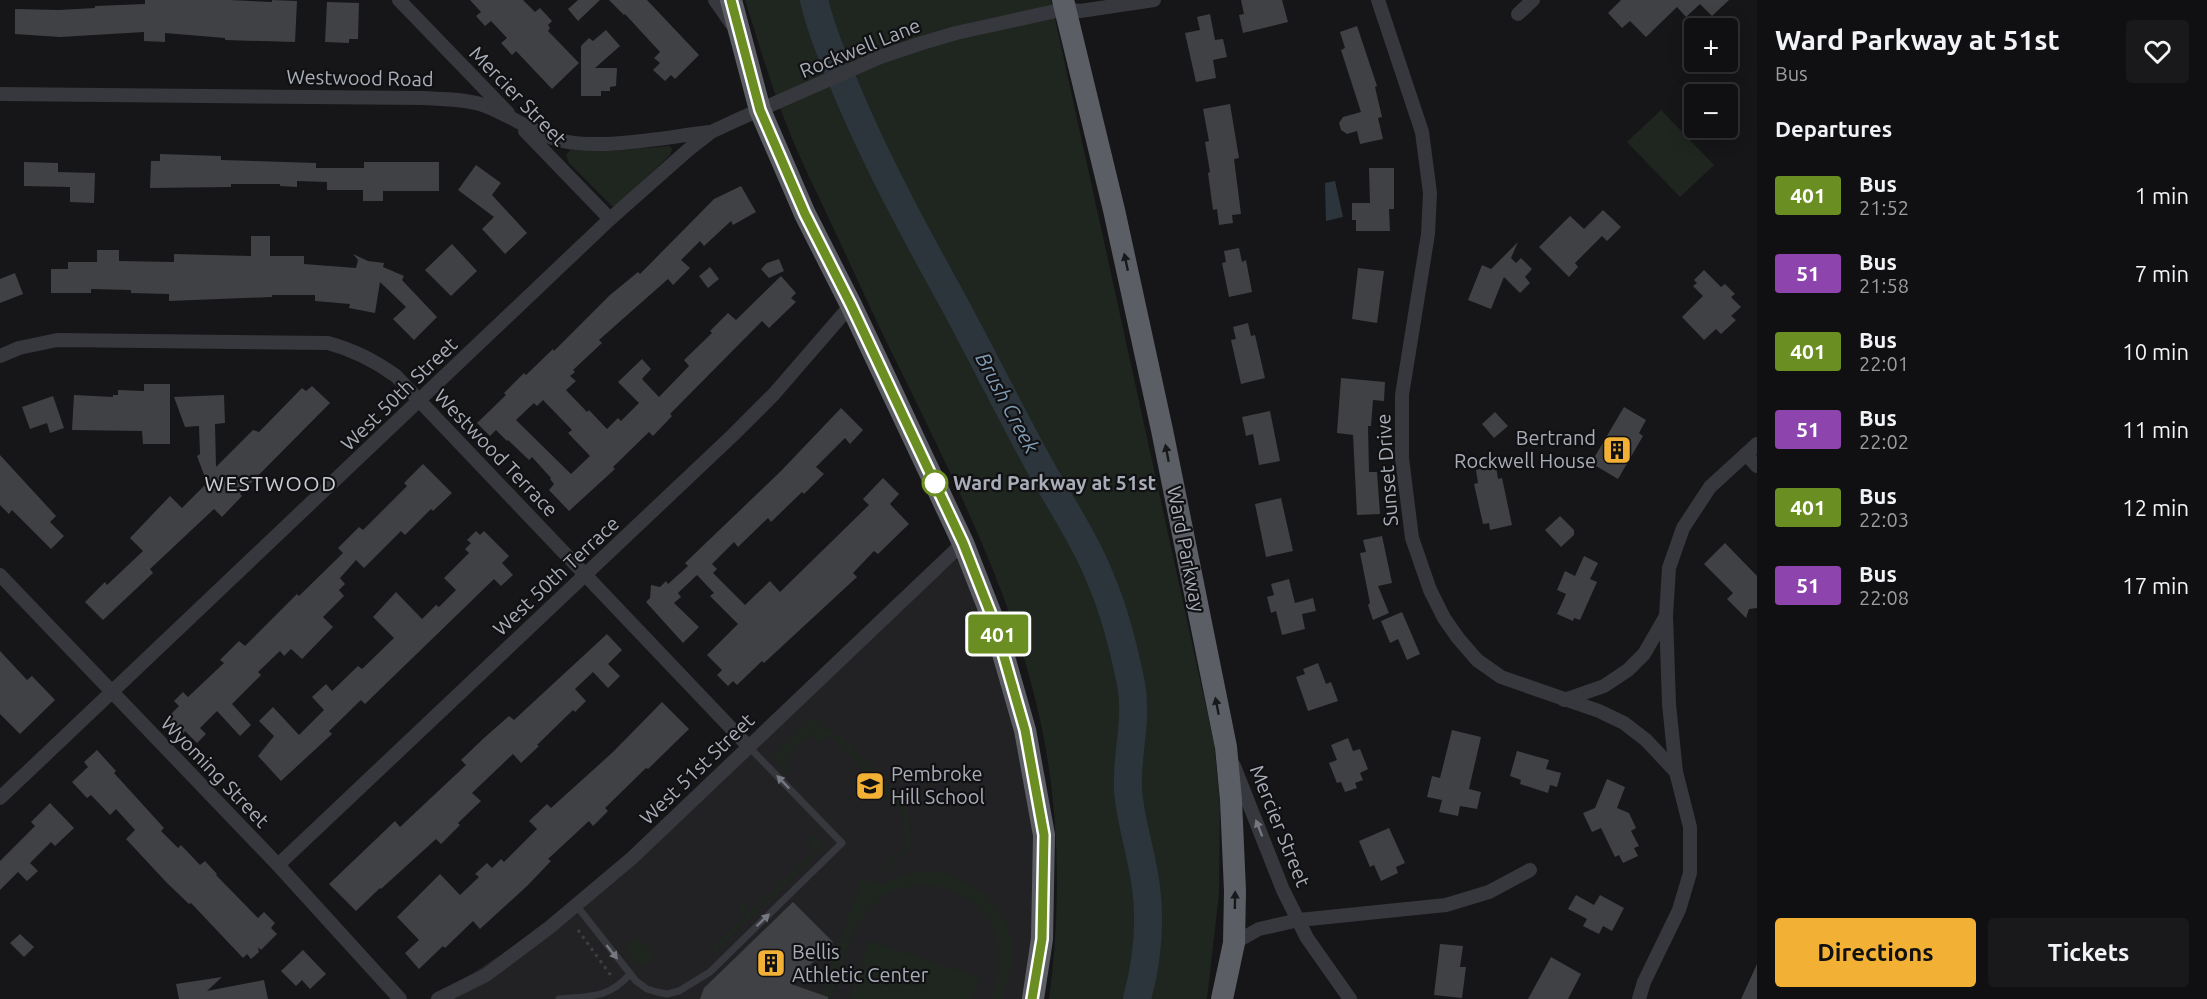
<!DOCTYPE html>
<html lang="en">
<head>
<meta charset="utf-8">
<style>
	:root { --surface:#101012; --page:#19191b; --text:#f1f3f6; --muted:#9c9d9f; --line:#303032; --accent:#f2b134 }
	body { margin:0; font-family:Ubuntu,sans-serif; background:var(--page); color:var(--text); height:100vh; display:flex; flex-direction:column; font-size:22px; white-space:nowrap }
	* { box-sizing:border-box; margin:0 }
	p { font-size:20px; color:var(--muted) }
	.icon { flex:none; width:33px; height:33px; fill:none; stroke:currentColor; stroke-width:2; stroke-linecap:round; stroke-linejoin:round }
	.map { position:relative; flex:1; overflow:hidden }
	.side { display:flex; flex-direction:column; background:var(--surface); width:450px }
	.side>* { flex:none }
	.badge { padding:0 12px; border-radius:4px; font-size:21px; line-height:39px }
	.buttons { position:absolute; left:1684px; top:18px; display:grid; gap:12px }
	.buttons a { display:grid; place-items:center; width:54px; height:54px; border-radius:6px; background:var(--surface); box-shadow:0 3px 15px #0003,0 0 0 2px var(--line); font-size:30px }
	.map>.badge { position:absolute; translate:-50% -50%; box-shadow:0 0 0 3px #fff }
	h2 { padding:0 18px; font-size:22px; line-height:54px }
	.round { display:grid; place-items:center; flex:none; width:63px; height:63px; border-radius:6px; background:var(--page) }
	.headline { display:flex; align-items:center; justify-content:space-between; height:102px; padding:0 18px }
	h1 { font-size:28px; font-weight:700; line-height:45px }
	.action { display:flex; gap:12px; margin-top:auto; padding:12px 18px }
	.action a { flex:1; height:69px; border-radius:6px; background:var(--accent); color:#111; font-size:24px; font-weight:700; line-height:69px; text-align:center }
	.action a+a { background:var(--page); color:var(--text) }
	ul { padding:0; list-style:none }
	li { display:flex; align-items:center; gap:18px; height:78px; padding:0 18px }
	li div { flex:1 }
	li b { display:block; font-size:22px }
	li em { font-style:normal }
	li .badge { min-width:66px; font-weight:700; text-align:center }
	main { display:flex; flex:1; min-height:0 }
	.map>svg:first-child { display:block }
	.built { fill:#222225 }
	.green { fill:#1e261f }
	.water { fill:#2c353c }
	.lines { fill:none; stroke-linecap:round; stroke-linejoin:round }
	.river { stroke:#2c353c; stroke-width:28 }
	.building { fill:#404145; fill-rule:evenodd }
	.path { stroke:#3d3f44; stroke-width:3; stroke-dasharray:3 4.5; stroke-linecap:butt }
	.service { stroke:#37383d; stroke-width:7 }
	.minor { stroke:#37383d; stroke-width:14 }
	.trunk { stroke:#5b5e65; stroke-width:22 }
	.oneway { fill:#18191b }
	.oneway2 { fill:#757881 }
	.line-casing { stroke:#fff; stroke-width:14 }
	.line { stroke:#6b8e23; stroke-width:9 }
	.stop-dot { fill:#fff; stroke:#6b8e23; stroke-width:3 }
	.labels { text-anchor:middle; stroke-width:4.5; stroke-linejoin:round; paint-order:stroke }
	.street-label { font-size:20px; fill:#a8adb8; stroke:#111113 }
	.poi-label { font-size:20px; fill:#a8adb8; stroke:#111113; text-anchor:start }
	.stop-label { font-size:20px; font-weight:bold; fill:#a8adb8; stroke:#111113; text-anchor:start }
	.water-label { font-size:21px; font-style:italic; fill:#7f9bb3; stroke:#111113 }
	.neighbourhood-label { font-size:21px; letter-spacing:1.5px; fill:#c9ccd4; stroke:#111113 }
</style>
</head>
<body>
<main>
<div class="map">
<svg width="1757" height="999" viewBox="0 0 1757 999">
	<rect width="100%" height="100%" fill="#161618"/>
	<!-- built -->
	<polygon class="built" points="956,559 965,570 1025,730 1044,835 1033,999 433,999 576,905 936,569 943,572"/>
	<!-- green -->
	<g class="green">
		<path d="M745,0h306l163,743 6,61 -1,89 -12,106h-158c12,-90 11,-181 -7,-270 -26,-129 -88,-249 -145,-366 -21,-41 -39,-83 -59,-125 -17,-37 -36,-74 -51,-112 -16,-41 -29,-84 -42,-126z"/>
		<polygon points="1661,110 1714,165 1680,197 1627,142"/>
		<polygon points="669,146 672,149 670,155 616,206 612,206 569,163 566,155 571,150 614,151"/>
		<polygon points="813,717 825,730 831,730 837,737 840,735 907,807 912,845 882,874 879,872 906,846 902,811 831,736 821,743 810,733 783,760 790,768 790,772 784,771 772,756"/>
		<polygon points="811,836 814,836 820,842 821,848 819,852 716,951 712,946 746,917 738,908 738,904 741,903 750,912 816,850 808,841"/>
		<path d="M933,871c32,5 68,30 77,63 5,21 -1,45 -8,65h-11c6,-18 11,-35 7,-54 -13,-61 -94,-82 -133,-31 -18,23 -25,57 -34,85h-11l42,-121 19,6 24,-10z"/>
		<polygon points="637,938 654,955 643,966 635,963 626,951 627,946"/>
		<polygon points="870,940 979,978 972,999 849,999"/>
	</g>
	<!-- water -->
	<polygon class="water" points="1335,181 1343,217 1326,221 1325,183"/>
	<g class="lines">
		<!-- river -->
		<path class="river" d="M814,0c8,33 22,65 35,96 29,68 64,133 100,198 30,55 58,112 88,167 21,39 48,78 64,119 14,32 23,69 30,104 7,36 -5,71 -3,107 3,33 14,64 18,96 5,38 1,75 -9,112"/>
	</g>
	<!-- building -->
	<g class="building">
		<polygon points="145,0 230,0 272,2 272,0 297,1 295,42 225,40 225,38 165,33 165,42 144,41 144,32 60,37 15,34 15,9 59,10 95,8 95,6 145,4"/>
		<polygon points="470,0 523,0 535,12 540,8 552,21 548,25 550,28 548,31 579,63 552,89 516,51 512,55 501,43 507,38 491,21 485,26 476,16 481,12"/>
		<polygon points="578,0 600,0 578,21 568,9"/>
		<polygon points="609,0 647,0 699,55 675,79 671,75 665,81 653,70 660,63 654,58 660,52 625,14 624,15"/>
		<polygon points="1241,0 1282,0 1288,22 1243,33 1239,15 1244,14"/>
		<polygon points="1621,0 1729,0 1712,16 1700,4 1686,17 1677,7 1646,37 1630,21 1622,28 1608,13"/>
		<polygon points="327,2 359,3 358,39 349,39 349,43 325,42"/>
		<polygon points="1210,14 1215,40 1223,39 1227,57 1213,60 1216,78 1196,82 1185,33 1200,30 1197,17"/>
		<polygon points="1357,26 1377,86 1375,87 1382,117 1378,118 1383,139 1360,144 1357,131 1347,134 1341,130 1339,123 1343,117 1361,112 1341,50 1345,48 1340,32"/>
		<polygon points="606,30 620,46 595,68 617,68 616,86 610,87 610,91 601,91 601,96 581,96 581,46 589,38 593,41"/>
		<polygon points="1230,104 1239,158 1234,159 1241,214 1232,215 1233,223 1219,225 1217,209 1213,210 1208,173 1210,172 1205,142 1209,141 1203,109"/>
		<polygon points="160,154 221,156 221,160 316,163 316,168 364,168 364,162 439,162 439,191 383,191 383,201 363,201 363,190 327,190 327,182 297,181 297,187 280,186 280,184 231,184 231,187 150,188 151,161 160,161"/>
		<polygon points="24,162 58,163 58,172 95,173 94,203 70,202 70,187 24,186"/>
		<polygon points="476,165 501,183 492,195 527,233 505,254 482,229 494,217 458,190"/>
		<polygon points="1369,168 1394,168 1394,209 1389,209 1390,231 1356,231 1356,220 1352,220 1352,203 1370,203"/>
		<path d="M741,186l15,26 -23,13 -2,-4 -27,25 -4,-5 -19,19 9,8 -17,17 -5,-6 -69,61 3,3 -29,27 2,2 -5,4 6,5 -10,9 21,22 2,-2 18,19 11,-11 3,3 18,-18 -21,-21 24,-23 9,10 -9,10 17,18 30,-31 -5,-6 28,-27 -2,-2 18,-18 8,7 45,-44 15,17 -5,5 5,4 -27,26 -7,-7 -92,93 2,2 -19,20 -4,-4 -36,35 2,2 -46,42 -20,-21 5,-6 -4,-5 1,-1 -19,-21 -3,3 -21,-20 -1,1 -11,-11 -6,6 -13,-13 29,-28 -2,-2 20,-20 2,2 27,-26 1,2 56,-56 28,-23 2,2 74,-75zM543,400l29,30 -4,3 22,23 -19,18 -55,-54 18,-17 3,3z"/>
		<polygon points="1603,210 1621,227 1607,241 1602,236 1575,263 1578,267 1569,277 1539,247 1570,216 1584,229"/>
		<polygon points="251,236 270,236 270,256 304,256 304,264 356,268 358,260 353,254 368,261 384,263 383,267 404,276 402,280 437,317 414,340 393,319 406,307 380,282 375,313 349,308 350,304 315,301 315,295 272,295 272,297 169,301 169,294 131,293 131,290 91,289 91,293 51,293 51,269 68,269 68,262 97,262 97,250 119,250 119,261 174,262 174,254 251,256"/>
		<polygon points="1518,242 1511,258 1516,263 1521,258 1532,269 1525,277 1530,283 1520,293 1504,277 1491,309 1468,300 1482,265 1491,269"/>
		<polygon points="452,244 477,271 451,296 425,270"/>
		<polygon points="1239,248 1242,262 1246,260 1252,292 1229,297 1222,263 1226,262 1224,251"/>
		<polygon points="779,259 784,271 769,278 761,269 767,263"/>
		<polygon points="710,267 719,279 708,288 699,276"/>
		<polygon points="1358,268 1384,271 1377,323 1352,319"/>
		<polygon points="1704,270 1721,287 1725,284 1735,294 1731,297 1741,307 1731,316 1736,320 1721,334 1716,329 1704,340 1682,317 1703,296 1693,286 1697,283 1694,280"/>
		<polygon points="15,273 23,294 0,303 0,279"/>
		<polygon points="1248,323 1251,336 1255,335 1265,378 1241,384 1231,340 1236,339 1233,327"/>
		<polygon points="1341,378 1385,382 1384,401 1373,400 1371,426 1368,426 1369,472 1377,472 1380,514 1357,515 1353,435 1337,433"/>
		<polygon points="144,384 170,384 170,444 143,444 142,431 72,430 74,395 113,397 113,395 118,395 118,390 144,391"/>
		<polygon points="312,386 330,403 240,494 242,496 222,517 214,509 150,569 153,573 103,620 85,602 105,582 107,585 143,551 130,538 170,496 182,508 207,483 197,456 200,454 199,426 185,427 174,397 224,395 225,423 215,424 216,467 253,430 259,432 302,388 306,391"/>
		<polygon points="53,396 64,428 50,433 47,423 30,429 22,407"/>
		<polygon points="1624,407 1646,420 1639,433 1643,436 1618,479 1591,463"/>
		<polygon points="841,408 863,430 850,444 845,438 816,467 824,474 804,494 802,492 771,522 768,518 738,547 734,542 712,564 717,569 713,573 745,605 770,581 780,592 869,505 863,499 883,478 899,494 890,504 909,524 878,554 874,551 853,573 857,577 764,663 762,661 737,685 733,681 728,686 717,675 722,670 707,655 738,624 710,596 714,593 697,575 678,593 681,597 674,603 699,627 683,643 646,602 650,598 651,585 660,587 666,581 668,584 688,566 685,563 781,471"/>
		<polygon points="1270,411 1280,461 1259,465 1253,434 1246,436 1242,417"/>
		<polygon points="1495,412 1508,426 1494,438 1482,424"/>
		<polygon points="0,455 56,516 50,522 64,536 51,549 12,510 9,514 0,505"/>
		<polygon points="423,464 452,493 433,511 431,509 405,535 401,531 364,568 356,560 340,578 345,584 339,590 344,596 323,617 333,627 302,659 291,649 284,656 280,651 258,672 261,675 232,704 251,725 240,736 217,711 200,728 206,734 197,743 185,731 183,734 167,718 179,706 174,701 183,692 188,697 224,663 220,660 239,641 245,646 297,594 299,596 343,553 338,548 359,527 363,530 407,486 404,483"/>
		<polygon points="1496,465 1498,479 1502,478 1512,525 1490,530 1489,523 1483,524 1474,484 1478,483 1476,470"/>
		<polygon points="1281,498 1293,551 1266,557 1255,504"/>
		<polygon points="1560,516 1574,530 1574,535 1561,547 1545,530"/>
		<polygon points="476,531 480,535 484,531 509,556 502,563 513,575 501,586 494,579 365,704 361,700 329,731 332,734 281,781 258,756 274,736 259,721 273,707 299,735 324,710 312,697 326,684 332,691 358,666 362,669 394,638 373,617 396,592 422,619 436,605 439,607 456,590 444,578 469,553 465,549 471,543 467,540"/>
		<polygon points="1382,536 1392,583 1378,586 1389,613 1373,620 1368,605 1370,603 1360,553 1366,552 1363,540"/>
		<polygon points="1725,543 1757,576 1757,608 1749,609 1746,618 1727,599 1733,593 1704,564"/>
		<polygon points="1584,556 1598,563 1590,579 1597,582 1580,620 1574,618 1573,621 1557,614 1566,594 1557,590 1565,571 1575,576"/>
		<polygon points="1289,579 1295,603 1313,598 1316,611 1302,614 1305,629 1282,635 1276,611 1271,613 1267,597 1274,595 1271,584"/>
		<polygon points="1402,612 1420,654 1407,660 1398,639 1390,643 1381,621"/>
		<polygon points="607,634 622,650 608,664 620,676 608,688 593,672 575,689 586,701 575,712 573,710 537,745 539,746 521,763 513,754 472,793 481,801 458,823 460,825 441,844 436,839 381,889 380,888 356,911 329,884 395,821 400,827 466,765 461,760 484,738 509,716 514,720"/>
		<polygon points="0,651 27,680 32,676 55,700 20,734 0,714"/>
		<polygon points="1318,663 1326,684 1331,682 1338,701 1308,711 1296,677 1305,674 1303,669"/>
		<polygon points="662,702 689,729 648,769 646,768 605,808 608,811 593,826 589,821 548,859 551,861 527,886 480,929 473,921 445,948 443,946 419,969 405,953 419,940 397,917 440,874 460,895 479,877 475,874 487,863 492,868 501,859 504,862 537,829 529,821 547,804 551,808 613,752"/>
		<polygon points="1452,730 1481,737 1469,789 1481,792 1477,809 1460,806 1458,816 1439,812 1442,800 1427,797 1432,776 1440,778"/>
		<polygon points="1348,738 1353,751 1360,749 1368,769 1360,773 1363,780 1355,783 1357,788 1345,792 1341,782 1337,783 1329,763 1337,760 1331,745"/>
		<polygon points="97,750 116,771 114,773 164,828 161,831 178,848 181,845 200,865 205,861 217,874 216,875 258,918 264,912 275,923 271,928 277,934 261,950 258,947 259,952 251,959 247,954 243,958 191,903 189,904 167,883 126,839 135,830 116,809 110,815 91,795 87,798 72,782 88,767 84,762"/>
		<polygon points="1517,751 1549,760 1546,769 1561,773 1557,787 1550,785 1548,793 1520,784 1521,780 1510,776"/>
		<polygon points="1607,779 1625,787 1617,808 1629,813 1636,828 1631,831 1639,846 1634,848 1638,856 1623,863 1619,855 1615,857 1601,828 1592,832 1583,813 1595,808"/>
		<polygon points="50,803 74,828 55,846 51,842 30,863 38,871 27,881 18,872 0,890 0,861 35,826 31,822"/>
		<polygon points="1389,828 1405,863 1396,867 1398,873 1381,881 1374,865 1370,867 1359,841"/>
		<polygon points="1576,895 1594,905 1600,895 1624,908 1612,931 1603,926 1599,934 1583,926 1587,919 1568,909"/>
		<polygon points="793,902 833,942 791,984 828,997 828,999 700,999 704,988"/>
		<polygon points="20,934 34,947 24,957 10,943"/>
		<polygon points="1440,944 1463,946 1460,967 1466,967 1462,998 1434,995"/>
		<polygon points="303,950 326,974 310,989 302,980 296,986 281,971"/>
		<polygon points="1551,957 1581,974 1568,999 1528,999"/>
		<polygon points="1757,964 1757,999 1741,999"/>
		<polygon points="222,977 207,991 264,980 268,999 179,999 176,984"/>
	</g>
	<g class="lines">
		<!-- path -->
		<polyline class="path" points="578,930 612,977"/>
		<!-- service -->
		<g class="service">
			<polyline points="576,905 636,981 647,989 657,992 667,994 679,991 710,972 842,843 749,747"/>
			<path d="M559,999c31,-3 49,0 71,-25"/>
		</g>
		<!-- minor -->
		<g class="minor">
			<polyline points="399,0 508,113"/>
			<polyline points="715,0 731,23"/>
			<polyline points="1378,0 1422,132 1430,193 1428,234 1402,395 1402,458 1412,538 1430,590 1444,618 1458,638 1477,660 1501,677 1599,711 1624,723 1646,740 1676,772 1690,827 1690,873 1679,910 1644,982 1639,999"/>
			<polyline points="1518,14 1533,0"/>
			<path d="M0,94l424,4c19,1 41,1 59,7 28,10 51,29 80,36 40,9 104,-4 146,-9"/>
			<polyline points="525,131 610,219"/>
			<path d="M0,356l19,-8 38,-8 271,3c26,7 46,17 68,33l353,371"/>
			<polyline points="1746,454 1757,466"/>
			<polyline points="0,575 278,865 400,999"/>
			<polyline points="1666,616 1669,704 1676,772"/>
			<polyline points="1564,700 1604,686 1628,670 1644,654 1666,616 1669,568 1683,528 1710,487 1757,444"/>
			<polyline points="1234,766 1283,890 1307,938 1350,999"/>
			<polyline points="0,798 610,219 688,150 711,132 739,119 880,57 922,43 956,33 1065,9 1080,11 1154,0"/>
			<polyline points="278,865 733,435 774,394 851,305"/>
			<polyline points="1234,943 1259,929 1299,920 1446,905 1489,892 1530,870"/>
			<polyline points="438,999 486,975 550,927 632,858 963,543"/>
		</g>
		<!-- trunk -->
		<g class="trunk">
			<polyline points="731,0 760,110 805,214 851,305 963,543 994,622 1025,730 1044,835 1042,939 1033,999"/>
			<polyline points="1063,0 1114,210 1162,430 1226,747 1231,800 1235,891 1234,943 1222,999"/>
		</g>
	</g>
	<!-- one-way arrows -->
	<defs><path id="oneway-solid" d="M-6-.8H1V-3.2L6.5 0L1 3.2V.8H-6Z" transform="scale(1.5)"/></defs>
	<g class="oneway">
		<use href="#oneway-solid" transform="translate(1126 262) rotate(-102)"/>
		<use href="#oneway-solid" transform="translate(1167 453) rotate(-101)"/>
		<use href="#oneway-solid" transform="translate(1217 706) rotate(-101)"/>
		<use href="#oneway-solid" transform="translate(1235 900) rotate(-89)"/>
	</g>
	<g class="oneway2">
		<use href="#oneway-solid" transform="translate(783 782) rotate(-134)"/>
		<use href="#oneway-solid" transform="translate(1259 828) rotate(-111)"/>
		<use href="#oneway-solid" transform="translate(763 920) rotate(-44)"/>
		<use href="#oneway-solid" transform="translate(612 952) rotate(52)"/>
	</g>
	<g class="lines">
		<!-- line casing -->
		<g class="line-casing">
			<polyline id="line" points="731,0 760,110 805,214 851,305 963,543 994,622 1025,730 1044,835 1042,939 1032,999"/>
		</g>
		<!-- line -->
		<use href="#line" class="line"/>
	</g>
	<!-- icons -->
	<defs>
		<g id="building-square" transform="scale(1.5)"><rect x="-9" y="-9" width="18" height="18" rx="4" fill="#f2b134" stroke="#111113"/><path d="M-4-6H4V6H1V3H-1V6H-4ZM-2.5-4.3h1.7v1.8h-1.7ZM.8-4.3h1.7v1.8H.8ZM-2.5-1h1.7V.8h-1.7ZM.8-1h1.7V.8H.8Z" fill="#111"/></g>
		<g id="school-square" transform="scale(1.5)"><rect x="-9" y="-9" width="18" height="18" rx="4" fill="#f2b134" stroke="#111113"/><path d="M0-5L7-2L0 1L-7-2ZM-4 1L0 2.5L4 1V4Q0 6-4 4Z" fill="#111"/></g>
	</defs>
	<g fill-rule="evenodd">
		<use href="#building-square" x="1617" y="450"/>
		<use href="#school-square" x="870" y="786"/>
		<use href="#building-square" x="771" y="963"/>
	</g>
	<!-- markers -->
	<circle class="stop-dot" cx="935" cy="483" r="12"/>
	<g class="labels">
		<!-- street labels -->
		<g class="street-label">
			<text transform="translate(860 48) rotate(-22)" y="7">Rockwell Lane</text>
			<text transform="translate(360 78) rotate(1)" y="7">Westwood Road</text>
			<text transform="translate(518 96) rotate(46)" y="7">Mercier Street</text>
			<text transform="translate(399 394) rotate(-44)" y="7">West 50th Street</text>
			<text transform="translate(496 453) rotate(46)" y="7">Westwood Terrace</text>
			<text transform="translate(1387 470) rotate(-94)" y="7">Sunset Drive</text>
			<text transform="translate(1186 549) rotate(79)" y="7">Ward Parkway</text>
			<text transform="translate(556 576) rotate(-43)" y="7">West 50th Terrace</text>
			<text transform="translate(697 769) rotate(-44)" y="7">West 51st Street</text>
			<text transform="translate(215 772) rotate(46)" y="7">Wyoming Street</text>
			<text transform="translate(1280 826) rotate(68)" y="7">Mercier Street</text>
		</g>
		<!-- poi labels -->
		<g class="poi-label">
			<text x="1596" y="445" text-anchor="end">Bertrand<tspan x="1596" dy="23">Rockwell House</tspan></text>
			<text x="891" y="781">Pembroke<tspan x="891" dy="23">Hill School</tspan></text>
			<text x="792" y="959">Bellis<tspan x="792" dy="23">Athletic Center</tspan></text>
		</g>
		<!-- stop labels -->
		<g class="stop-label">
			<text x="953" y="490">Ward Parkway at 51st</text>
		</g>
		<!-- water labels -->
		<g class="water-label">
			<text transform="translate(1007 403) rotate(62)" y="7">Brush Creek</text>
		</g>
		<!-- neighbourhood labels -->
		<g class="neighbourhood-label">
			<text x="271" y="491">WESTWOOD</text>
		</g>
	</g>
</svg>
<div class="buttons">
<a>+</a>
<a>−</a>
</div>
<b class="badge" style="left:998px;top:634px;background:#6b8e23;color:#fff">401</b>
</div>
<section class="side">
<div class="headline"><div><h1>Ward Parkway at 51st</h1><p>Bus</p></div><a class="round"><svg class="icon" aria-label="heart" viewBox="0 0 24 24"><path d="M12 20l-8-8c-3-5 5-10 8-4 3-6 11-1 8 4z"/></svg></a></div>
<h2>Departures</h2>
<ul>
<li><span class="badge" style="background:#6b8e23;color:#fff">401</span><div><b>Bus</b><p>21:52</p></div><em>1 min</em></li>
<li><span class="badge" style="background:#8e44ad;color:#fff">51</span><div><b>Bus</b><p>21:58</p></div><em>7 min</em></li>
<li><span class="badge" style="background:#6b8e23;color:#fff">401</span><div><b>Bus</b><p>22:01</p></div><em>10 min</em></li>
<li><span class="badge" style="background:#8e44ad;color:#fff">51</span><div><b>Bus</b><p>22:02</p></div><em>11 min</em></li>
<li><span class="badge" style="background:#6b8e23;color:#fff">401</span><div><b>Bus</b><p>22:03</p></div><em>12 min</em></li>
<li><span class="badge" style="background:#8e44ad;color:#fff">51</span><div><b>Bus</b><p>22:08</p></div><em>17 min</em></li>
</ul>
<div class="action"><a>Directions</a><a>Tickets</a></div>
</section>
</main>
</body>
</html>
